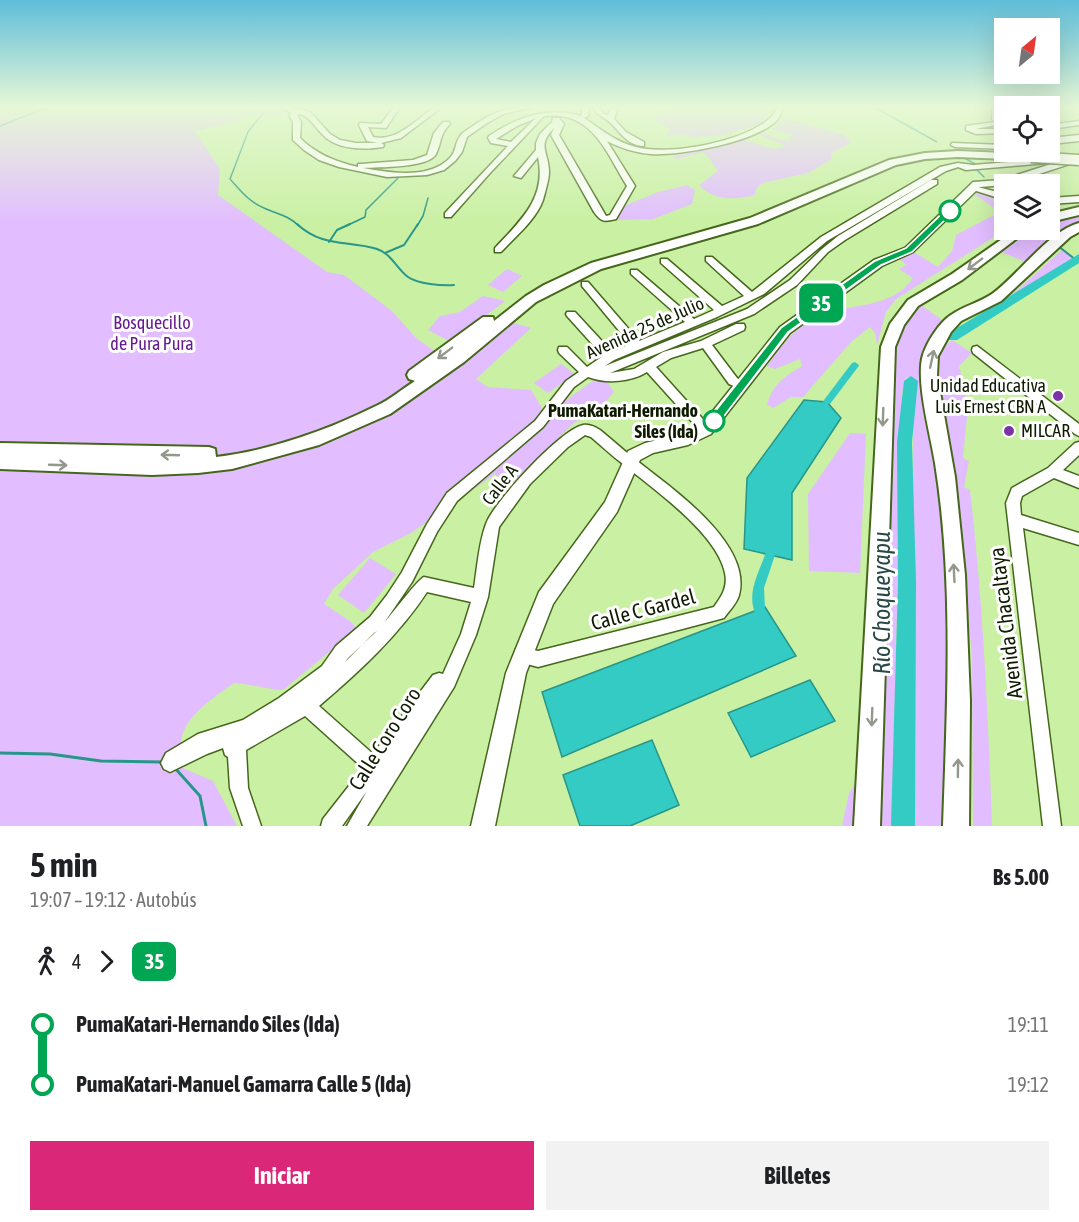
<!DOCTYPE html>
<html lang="es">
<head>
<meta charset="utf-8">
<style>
	:root { --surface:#fff; --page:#f2f2f2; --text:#202124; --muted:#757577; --accent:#db2777 }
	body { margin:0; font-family:"Asap Condensed",sans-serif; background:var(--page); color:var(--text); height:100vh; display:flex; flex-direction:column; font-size:22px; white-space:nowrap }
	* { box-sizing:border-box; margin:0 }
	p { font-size:20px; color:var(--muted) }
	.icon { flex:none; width:33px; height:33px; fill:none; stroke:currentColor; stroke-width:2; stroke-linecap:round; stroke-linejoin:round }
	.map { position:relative; height:826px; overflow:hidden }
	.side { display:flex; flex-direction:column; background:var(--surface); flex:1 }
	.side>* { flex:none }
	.badge { padding:0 12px; border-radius:9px; font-size:21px; line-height:39px }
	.needle { width:39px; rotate:29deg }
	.controls { position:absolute; left:994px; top:18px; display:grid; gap:12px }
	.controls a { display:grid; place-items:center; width:66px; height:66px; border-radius:0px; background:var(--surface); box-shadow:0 6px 24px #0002; font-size:30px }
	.map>.badge { position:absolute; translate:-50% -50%; box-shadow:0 0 0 3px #fff }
	.legs { display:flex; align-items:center; gap:9px; height:66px; padding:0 30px; font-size:20px }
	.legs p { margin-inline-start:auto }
	.overview { display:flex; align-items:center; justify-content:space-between; height:102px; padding:0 30px }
	h1 { font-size:33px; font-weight:700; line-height:45px }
	.cta { display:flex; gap:12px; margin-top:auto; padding:12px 30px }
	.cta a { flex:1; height:69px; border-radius:0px; background:var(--accent); color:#fff; font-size:24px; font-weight:700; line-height:69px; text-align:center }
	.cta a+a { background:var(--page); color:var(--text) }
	ul { padding:0 30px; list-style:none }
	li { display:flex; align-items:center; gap:21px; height:60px; font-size:22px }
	li i { display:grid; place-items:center; width:9px; height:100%; margin:0 8px; background:currentColor }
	li i::after { content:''; width:15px; height:15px; margin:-8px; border:4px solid; border-radius:50%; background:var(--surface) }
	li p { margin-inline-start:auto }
	li:first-child i { background:linear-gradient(#0000 50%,currentColor 0) }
	li:last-child i { background:linear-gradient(currentColor 50%,#0000 0) }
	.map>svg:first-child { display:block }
	.green { fill:#e2bdff }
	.water { fill:#33cbc3; stroke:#289688; stroke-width:1.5 }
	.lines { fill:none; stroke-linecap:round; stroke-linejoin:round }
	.stream-far2 { stroke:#289688; stroke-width:1.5 }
	.stream-far1 { stroke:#289688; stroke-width:2 }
	.stream { stroke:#289688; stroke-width:3 }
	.canal { fill:#33cbc3; fill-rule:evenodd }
	.river { fill:#33cbc3; fill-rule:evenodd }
	.minor-casing { stroke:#46671b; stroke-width:3 }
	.major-casing { stroke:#46671b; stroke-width:3 }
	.highway-casing { stroke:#46671b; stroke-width:4 }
	.minor { fill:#fff; fill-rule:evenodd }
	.major { fill:#fff; fill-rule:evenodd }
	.highway { fill:#fff; fill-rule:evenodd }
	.highway-bridge-casing { stroke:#46671b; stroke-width:13; stroke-linecap:butt }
	.highway-bridge { stroke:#fff; stroke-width:10 }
	.oneway { stroke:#93988c }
	.line-1 { fill:#00a651; stroke:#fff; stroke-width:1.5 }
	.stop-1-dot { fill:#fff; stroke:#00a651; stroke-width:3 }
	.poi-dot { fill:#7b33a6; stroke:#fff; stroke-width:2 }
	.labels { text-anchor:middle; stroke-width:6; stroke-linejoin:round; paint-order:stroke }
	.park-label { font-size:18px; fill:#681b91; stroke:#fff }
	.street-label { font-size:18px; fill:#0e1b00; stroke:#fff }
	.poi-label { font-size:18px; fill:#0e1b00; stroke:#fff; text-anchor:end }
	.stop-label { font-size:18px; font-weight:bold; fill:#0e1b00; stroke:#fff; text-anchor:end }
	.near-street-label { font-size:21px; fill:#0e1b00; stroke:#fff }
	.near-water-label { font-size:24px; font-style:italic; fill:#2a4846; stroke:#fff }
</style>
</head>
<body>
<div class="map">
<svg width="1079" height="826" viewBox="0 0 1079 826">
	<rect width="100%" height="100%" fill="#c9f0a3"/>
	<!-- green -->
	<g class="green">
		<path d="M0,107l287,1 4,5 -42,2 -12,6 -42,10 25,38 -2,26 109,77 17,3 48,36 24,27 43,30 55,-45 17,5 -55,51 12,8 43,3 15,25 48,-35 13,2 7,10 -14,16 -26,15 -64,62 -15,-11 -84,59 -38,19 -40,37 -9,15 26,17 7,8 -74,61c-17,-1 -32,-6 -49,-7 -21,15 -60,39 -52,70l-11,10 42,18 24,45h-237z"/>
		<polygon points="668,107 775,107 759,125 717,136 693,137 683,134 665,137 671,129 652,120"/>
		<path d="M786,118l58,17 7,8 -20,10 1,6 -24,14 -46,10 -6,6 -1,6c-20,5 -41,6 -56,-10l19,-14 -11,-16 -5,-3 -25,7 -5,-2 67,-19 34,11 14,-3 -28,-11 5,-2 10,5 15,3 3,-6 -20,-6z"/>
		<polygon points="687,185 695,190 692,204 653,219 616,220 621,207 658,192"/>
		<path d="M971,192l28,6 6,6v26l-109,69 -10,13 -9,33 -2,-12 -5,-6 -18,14 -49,56h-12l-18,11 -6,-4c8,-22 16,-26 35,-38l-2,-7 -25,10 -8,-3c13,-18 31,-43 53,-51 30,-11 74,-7 93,-37l-14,-9 8,-4 -9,-7 14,-7 26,16 14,-16 4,-16 44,-23z"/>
		<polygon points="1079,214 1079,222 1066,228 1026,262 1001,252 1032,230 1050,230 1050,222"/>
		<polygon points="1062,250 1077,262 968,327 1015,292"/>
		<polygon points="507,269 522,276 503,292 488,285"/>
		<polygon points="483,296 505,301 451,342 428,330 440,316 460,312"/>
		<path d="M921,305l21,15 -10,14 -7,18 20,218 4,131 -5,125h-32l1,-409 2,-37 -9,-3 -4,16 -10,433h-14l15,-452c3,-31 4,-48 28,-69z"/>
		<path d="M952,340l20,13 -13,13 9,40 -5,52 6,3 -5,26 6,3c13,112 18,223 22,336h-19l-1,-169 -16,-179 -17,-97 -1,-24 3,-9z"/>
		<polygon points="561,364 575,374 548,393 534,383"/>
		<polygon points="850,433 866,434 860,573 809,571 808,494"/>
		<polygon points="370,558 396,574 364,613 338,595"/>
		<polygon points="858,780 853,826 842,826 849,793"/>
	</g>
	<!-- water -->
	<g class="water">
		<polygon points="804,400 827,402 841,418 792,493 792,560 744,549 747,478"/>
		<polygon points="765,607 796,656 562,757 542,692"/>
		<polygon points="810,680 835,721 751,757 728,713"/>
		<polygon points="652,740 679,805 630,826 580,826 563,775"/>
	</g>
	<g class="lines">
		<!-- stream-far2 -->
		<g class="stream-far2">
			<polyline points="874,107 937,142"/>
			<path d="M263,113l-15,19 -18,47c10,11 19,23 34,29 13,6 24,7 35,18"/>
			<polyline points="0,126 48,107"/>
			<polyline points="961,156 975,164"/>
			<polyline points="977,170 984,177"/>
			<polyline points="346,226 365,217 366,210 398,178"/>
			<polyline points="417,226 423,216 428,198"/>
		</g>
		<!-- stream-far1 -->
		<g class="stream-far1">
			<path d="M297,224c26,24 50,16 80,25 14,4 20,20 31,28 10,7 34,9 46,8"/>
			<polyline points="329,242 337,230 350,224"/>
			<polyline points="1058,246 1076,260"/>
			<polyline points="385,253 404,245 418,224"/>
		</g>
		<!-- stream -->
		<g class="stream">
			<polyline points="0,753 50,754 101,761 162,762"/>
			<polyline points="174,767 200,796 206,826"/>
		</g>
		<!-- canal -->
		<g class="canal">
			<polygon points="855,362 859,365 858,367 830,404 824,404 823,402 824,400 852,363"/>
			<path d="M770,550l4,2 1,3 -11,33 1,21 -2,4 -4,2 -4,-2c-8,-20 3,-39 10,-58l1,-3z"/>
		</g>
		<!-- river -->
		<g class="river">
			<polygon points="1079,254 1079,263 957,340 947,340 945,337 947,334"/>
			<polygon points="911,376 918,381 912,442 916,581 915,826 891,826 898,581 897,442 904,381"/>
		</g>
		<!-- minor casing -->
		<g class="minor-casing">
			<g id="minor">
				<path d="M282,107h7l21,5 20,22 10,6 16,3h22l-11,-2 -8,-16 1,-2 21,1 13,-17 5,1 -13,20 -18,-1 5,10c25,5 43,-18 62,-30h7l-41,31 -20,5 3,2 -1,2c-19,3 -47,3 -61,-13 -7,-7 -11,-16 -21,-20l-4,1 4,7 -1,16c16,16 36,24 58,29v-3h3l52,-4 14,-5 7,-22 9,-11h6l1,2c-11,11 -8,18 -14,30 -7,14 -58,13 -73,14 23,4 56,10 78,-3 19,-12 11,-19 20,-30 3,-4 8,-6 12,-9 18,-13 38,-21 60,-19l-30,7 -19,11 -17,12 -5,15 -7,9 -11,9 -17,5 -40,2 -48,-10 -20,-7 -15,-10 -11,-10v-18l-4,-7 2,-2z"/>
				<path d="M583,107h6l-1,9 -4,2c17,11 31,24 52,29 33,9 108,-5 134,-29 4,-3 5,-7 7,-11h6c-1,4 -3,9 -5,12 -20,23 -98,37 -127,35 -15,-1 -31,-6 -44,-13l28,45 -19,33c-12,3 -15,3 -22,-7l-43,-77 3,-7c-18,18 -5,24 -5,44 0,8 -4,20 -6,28 -7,20 -28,37 -42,52h-6v-4c25,-27 52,-50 43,-91l-17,21 -7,-2 22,-26v-7l4,-9 12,-12 1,-4h6l5,6 -5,11 47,81 4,-1 17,-29c-21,-34 -35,-76 -83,-70l-54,57 -39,44h-6v-4l63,-67 -17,-3 -3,-5 1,-2c29,-19 58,-30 92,-20zM536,118l-25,24 -15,-3 21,-13z"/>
				<path d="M593,107h6l5,7 4,1 4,-8h6l-4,12 12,13 18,10v4c-18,0 -25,-17 -37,-26 -7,-5 -10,-5 -14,-13z"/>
				<polygon points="993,107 999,107 1000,119 1005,118 1005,123 976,129 1005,129 1005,133 976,134 966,130 966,126 995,122 992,119"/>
				<polygon points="1079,121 1079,125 1050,129 1050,125"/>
				<polygon points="952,143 1005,145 1005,149 955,147 951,145"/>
				<path d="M1044,159l4,2 -1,2 -81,7 -8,-3 -12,4 -119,70 -63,53 -47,23 -103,43 -9,6 142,-57 43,-29 32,-31 16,-13 93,-56h6v4l-92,56 -17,12 -31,33 -43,29 -144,59 24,-4 29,-17 38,-11 35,-17h8l1,3 -1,3 -32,15 25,33 10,7 -2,3 -4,1 -12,-5 -26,-36 -32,10 -15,9 54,60 2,3 -2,3h-8l-55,-61c-16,10 -41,12 -59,5l-14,10 -31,40 -86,74 -20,31 -25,50 -28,41c8,-9 34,-44 40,-46l50,11c3,-19 5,-46 12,-64 7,-21 75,-95 97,-99 6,-1 12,2 17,5 11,9 21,18 32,27 35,28 121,85 107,138 -2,8 -10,16 -15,23l-186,49 -22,-6 -2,-6 2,-6 6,-2 16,4 176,-44c8,-11 14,-20 11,-34 -8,-40 -72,-84 -102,-109 -11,-8 -21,-18 -32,-27l-6,-2 -17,12 -38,37 -31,43 -11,70 -12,38 -22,52 -87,139h-20l20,-35 -25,35h-21l2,-7 40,-51 -58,-52 -59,34 2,38 13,38h-18l-13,-38 -2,-31 -3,-2 -2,-7 -16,6 -37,18 -6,-3 -3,-6 5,-10 32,-19 45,-14 36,-22 43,-32 14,-20 34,-29 17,-22 15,-23 25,-48 20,-31 88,-72 31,-40 13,-9 -20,-19 -1,-3 1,-3h8l20,20 16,-11 -36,-40 -1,-2 1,-2h8l37,40 18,-8 -48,-58v-4h6l51,59 46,-19 -54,-48v-4h6l57,49 20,-9 -53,-47v-4h6l55,47 22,-10 -38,-35v-4h6l40,35 69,-55 119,-70 18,-4 15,2zM427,592l44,10 -10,32 -18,40 -4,-1 -6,2 -60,79 -54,-48c40,-34 79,-70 108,-114zM377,631l-3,2 -29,29 3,-4z"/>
				<polygon points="970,185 1005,194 1005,200 970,189"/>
				<polygon points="1079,196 1079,202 1050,204 1050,198"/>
				<polygon points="977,346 1079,424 1079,436 1075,434 973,353 972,350 973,347"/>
				<polygon points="1079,442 1079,455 1063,470 1079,476 1079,488 1054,478 1022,496 1020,503 1021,515 1079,533 1079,545 1023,528 1061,826 1043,826 1006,503 1012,488 1048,468 1075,443"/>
			</g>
		</g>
		<!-- major casing -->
		<g class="major-casing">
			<g id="major">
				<polygon points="1079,135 1079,141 1050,144 1050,138"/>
				<polygon points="1005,146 1005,152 1007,152 1000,154 995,151"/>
				<polygon points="1079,155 1079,161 1005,185 980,187 913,252 882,266 790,333 711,434 688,445 653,453 640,460 617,512 553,604 526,673 495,826 471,826 506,673 539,592 605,502 628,451 645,443 686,433 701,426 780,327 874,260 905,248 973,182 1001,180"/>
			</g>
		</g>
		<!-- highway casing -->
		<g class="highway-casing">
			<g id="highway">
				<path d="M958,151l73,3 5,3 -5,3 -73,-3 -33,2 -29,6 -138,59 -157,45 -65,33 -72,60 -74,52 -71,31 -87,24 -34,4 -46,2 -152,-6v-26l209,4 6,2 1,8c53,-6 112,-27 160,-51 14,-6 26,-17 39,-25l-6,-2 -2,-4 2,-4 74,-54h10l1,4 32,-25 18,-11 47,-22 159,-45 139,-58 36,-7z"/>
				<polygon points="1079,207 1079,215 1050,222 1050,214"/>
				<path d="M1079,223v9l-9,5 -69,64 -40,20 -10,11 -13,24 -1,19 18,102 10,98 5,126 -1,125h-26c4,-120 11,-244 -8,-363 -4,-26 -20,-84 -12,-108 4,-13 16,-32 28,-40 12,-9 28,-12 41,-21 25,-18 57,-63 87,-71z"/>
				<polygon points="1015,230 1028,230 962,280 918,306 904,325 895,347 880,826 854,826 881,347 890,324 908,300 952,274"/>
			</g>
		</g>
		<!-- minor -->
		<use href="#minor" class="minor"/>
		<!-- major -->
		<use href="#major" class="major"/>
		<!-- highway -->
		<use href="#highway" class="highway"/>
		<!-- highway-bridge casing -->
		<g class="highway-bridge-casing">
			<polyline id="highway-bridge" points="1031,157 1079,160"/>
		</g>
		<!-- highway-bridge -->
		<use href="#highway-bridge" class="highway-bridge"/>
	</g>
	<!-- one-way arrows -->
	<defs><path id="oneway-shaft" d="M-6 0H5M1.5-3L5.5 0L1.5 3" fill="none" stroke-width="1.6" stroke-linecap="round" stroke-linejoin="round" transform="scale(1.5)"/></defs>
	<g class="oneway">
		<use href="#oneway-shaft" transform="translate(975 264) rotate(143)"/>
		<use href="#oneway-shaft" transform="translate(445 353) rotate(143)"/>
		<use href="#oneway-shaft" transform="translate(932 359) rotate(-78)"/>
		<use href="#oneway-shaft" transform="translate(883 417) rotate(92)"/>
		<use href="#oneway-shaft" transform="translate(170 455) rotate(-178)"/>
		<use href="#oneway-shaft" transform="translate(58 465) rotate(2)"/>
		<use href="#oneway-shaft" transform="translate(954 573) rotate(-93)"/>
		<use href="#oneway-shaft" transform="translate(872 717) rotate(92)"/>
		<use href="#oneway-shaft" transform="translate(958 768) rotate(-89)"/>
	</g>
	<!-- sky -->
	<linearGradient id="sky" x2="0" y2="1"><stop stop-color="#5fbdd9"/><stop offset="0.48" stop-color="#e7f8d6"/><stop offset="1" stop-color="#e7f8d6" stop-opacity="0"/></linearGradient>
	<rect width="1079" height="222" fill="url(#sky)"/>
	<!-- line-1 -->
	<polygon class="line-1" points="947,209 954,211 912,252 881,265 788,332 718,424 710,424 710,418 781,328 875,261 906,248"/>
	<!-- markers -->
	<g class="stop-1-dot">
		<circle cx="950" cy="211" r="10"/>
		<circle cx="714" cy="421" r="10"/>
	</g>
	<g class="poi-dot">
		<circle cx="1058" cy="396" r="6"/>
		<circle cx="1009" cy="431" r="6"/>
	</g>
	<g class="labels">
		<!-- park labels -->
		<g class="park-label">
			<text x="152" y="329">Bosquecillo<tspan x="152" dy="21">de Pura Pura</tspan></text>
		</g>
		<!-- street labels -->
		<g class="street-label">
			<text transform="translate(645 328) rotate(-24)" y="6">Avenida 25 de Julio</text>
			<text transform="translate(500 485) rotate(-52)" y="6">Calle A</text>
		</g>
		<!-- poi labels -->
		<g class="poi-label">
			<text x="1046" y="392">Unidad Educativa<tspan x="1046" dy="21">Luis Ernest CBN A</tspan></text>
			<text x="1021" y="437" text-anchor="start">MILCAR</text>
		</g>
		<!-- stop labels -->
		<g class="stop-label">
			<text x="698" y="417">PumaKatari-Hernando<tspan x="698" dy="21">Siles (Ida)</tspan></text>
		</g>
		<!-- near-street labels -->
		<g class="near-street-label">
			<text transform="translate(643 610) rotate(-15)" y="7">Calle C Gardel</text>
			<text transform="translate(1006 623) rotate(-97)" y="7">Avenida Chacaltaya</text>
			<text transform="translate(385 739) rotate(-58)" y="7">Calle Coro Coro</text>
		</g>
		<!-- near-water labels -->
		<g class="near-water-label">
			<text transform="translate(882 603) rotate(-90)" y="8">Río Choqueyapu</text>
		</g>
	</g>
</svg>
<div class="controls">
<a><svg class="needle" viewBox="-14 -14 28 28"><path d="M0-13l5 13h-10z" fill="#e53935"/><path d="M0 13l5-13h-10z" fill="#757577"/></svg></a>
<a><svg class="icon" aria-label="locate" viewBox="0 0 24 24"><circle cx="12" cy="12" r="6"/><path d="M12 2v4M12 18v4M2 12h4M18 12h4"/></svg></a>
<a><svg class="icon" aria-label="layers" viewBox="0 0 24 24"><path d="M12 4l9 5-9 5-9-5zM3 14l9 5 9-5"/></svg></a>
</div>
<b class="badge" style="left:821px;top:303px;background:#00a651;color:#fff">35</b>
</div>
<section class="side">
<div class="overview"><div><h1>5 min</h1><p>19:07 – 19:12 · Autobús</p></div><b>Bs 5.00</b></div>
<div class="legs"><svg class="icon" aria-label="walk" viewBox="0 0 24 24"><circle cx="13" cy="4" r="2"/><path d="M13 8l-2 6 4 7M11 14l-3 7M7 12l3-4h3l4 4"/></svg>4<svg class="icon" aria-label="forward" viewBox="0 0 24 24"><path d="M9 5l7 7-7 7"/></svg><b class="badge" style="background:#00a651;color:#fff">35</b></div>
<ul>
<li><i style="color:#00a651"></i><b>PumaKatari-Hernando Siles (Ida)</b><p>19:11</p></li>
<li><i style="color:#00a651"></i><b>PumaKatari-Manuel Gamarra Calle 5 (Ida)</b><p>19:12</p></li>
</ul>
<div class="cta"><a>Iniciar</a><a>Billetes</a></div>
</section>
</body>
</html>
